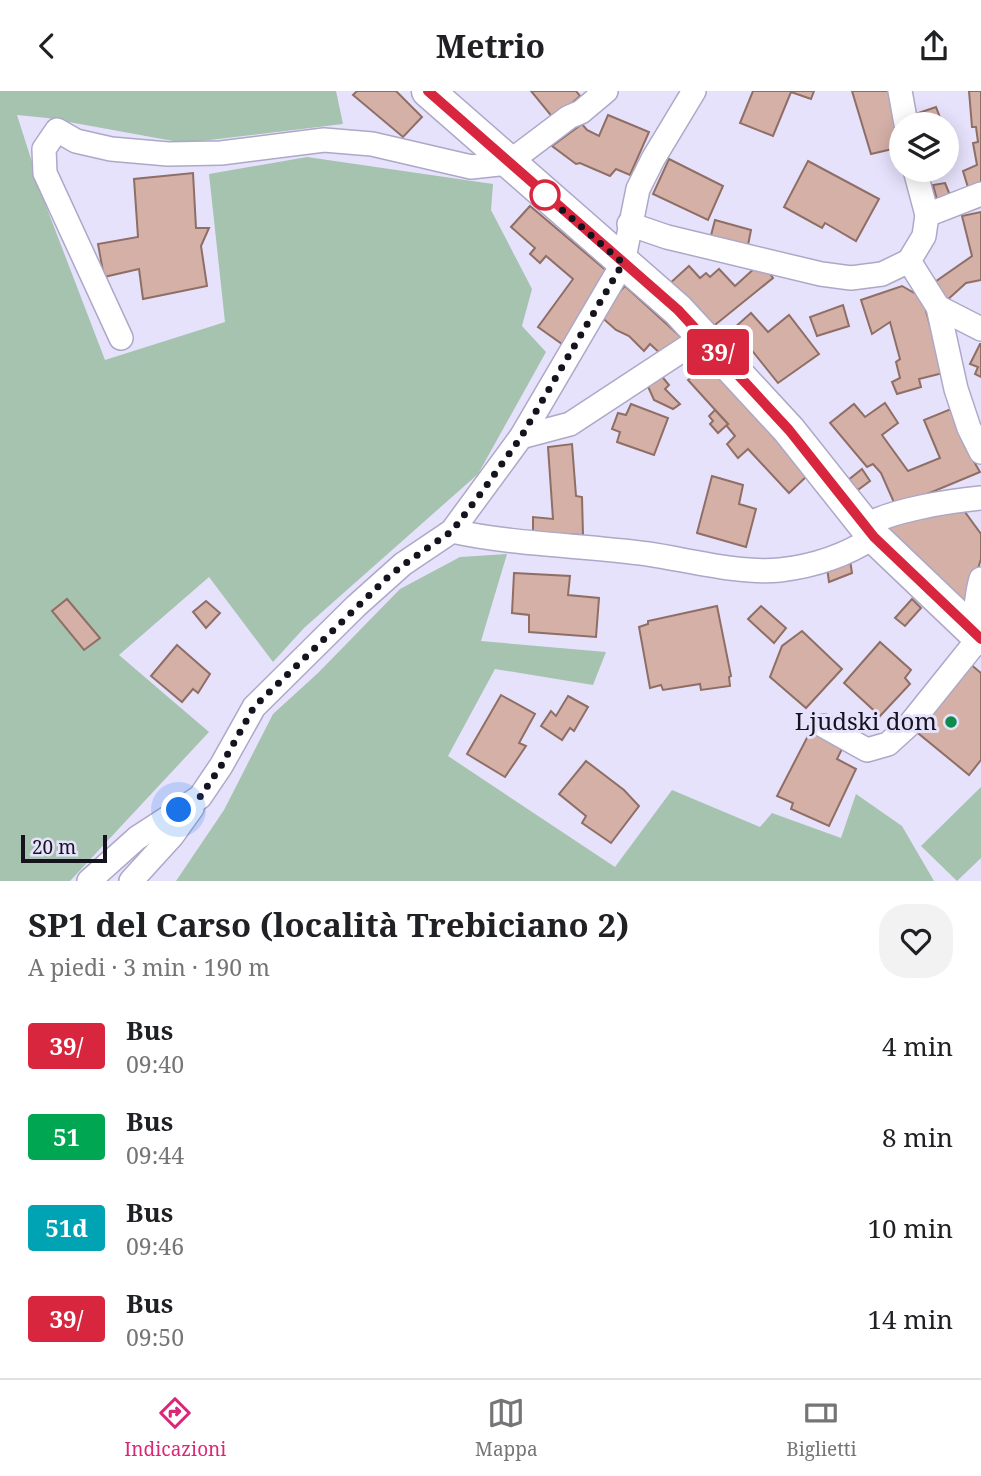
<!DOCTYPE html>
<html lang="it">
<head>
<meta charset="utf-8">
<style>
	:root { --surface:#fff; --page:#f2f2f2; --text:#202124; --muted:#757577; --line:#e0e0e0; --accent:#db2777 }
	body { margin:0; font-family:"Noto Serif",serif; background:var(--page); color:var(--text); height:100vh; display:flex; flex-direction:column; font-size:26px; white-space:nowrap }
	* { box-sizing:border-box; margin:0 }
	p { font-size:23px; color:var(--muted) }
	.icon { flex:none; width:38px; height:38px; fill:none; stroke:currentColor; stroke-width:2; stroke-linecap:round; stroke-linejoin:round }
	.map { position:relative; height:790px; overflow:hidden }
	.sheet { display:flex; flex-direction:column; background:var(--surface); flex:1 }
	.sheet>* { flex:none }
	.badge { padding:0 14px; border-radius:5px; font-size:24px; line-height:46px }
	.tools { position:absolute; left:889px; top:21px; display:grid; gap:14px }
	.tools a { display:grid; place-items:center; width:70px; height:70px; border-radius:50%; background:var(--surface); box-shadow:0 4px 18px #0003; font-size:35px }
	.scale { position:absolute; left:21px; bottom:18px; width:86px; box-sizing:border-box; padding-left:7px; border:4px solid #15131e; border-top:0; font-size:19px; line-height:24px; white-space:nowrap; color:#15131e; -webkit-text-stroke:5px #e6e2fc; paint-order:stroke }
	.you { position:absolute; width:35px; height:35px; margin:-18px; border:5px solid #fff; border-radius:50%; background:#1a73e8; box-shadow:0 0 0 10px #1a73e833 }
	.map>.badge { position:absolute; translate:-50% -50%; box-shadow:0 0 0 4px #fff }
	.round { display:grid; place-items:center; flex:none; width:74px; height:74px; border-radius:28px; background:var(--page) }
	.overview { display:flex; align-items:center; justify-content:space-between; height:119px; padding:0 28px }
	h1 { font-size:33px; font-weight:700; line-height:52px }
	ul { padding:0; list-style:none }
	li { display:flex; align-items:center; gap:21px; height:91px; padding:0 28px }
	li div { flex:1 }
	li b { display:block; font-size:26px }
	li em { font-style:normal }
	li .badge { min-width:77px; font-weight:700; text-align:center }
	header { display:flex; justify-content:space-between; align-items:center; height:91px; padding:0 28px; background:var(--surface); font-size:32px; font-weight:700 }
	.tabs { display:flex; justify-content:space-around; align-items:center; height:98px; border-top:2px solid var(--line); background:var(--surface); font-size:19px; color:var(--muted) }
	.tabs a { display:grid; justify-items:center; gap:4px }
	.tabs .current { color:var(--accent) }
	.map>svg:first-child { display:block }
	.green { fill:#a5c3af }
	.building { fill:#d4b0a7; stroke:#8f6e65; stroke-width:2 }
	.lines { fill:none; stroke-linecap:round; stroke-linejoin:round }
	.minor-casing { stroke:#ada8c7; stroke-width:26 }
	.secondary-casing { stroke:#ada8c7; stroke-width:35 }
	.minor { stroke:#fff; stroke-width:23 }
	.secondary { stroke:#fff; stroke-width:32 }
	.line-casing { stroke:#fff; stroke-width:16 }
	.line { stroke:#d7263d; stroke-width:10 }
	.walk { stroke:#15131e; stroke-width:7; stroke-dasharray:0 12.6 }
	.stop-dot { fill:#fff; stroke:#d7263d; stroke-width:3.5 }
	.poi-dot { fill:#0c8d4a; stroke:#e6e2fc; stroke-width:2.5 }
	.labels { text-anchor:middle; stroke-width:6; stroke-linejoin:round; paint-order:stroke }
	.poi-label { font-size:24px; fill:#15131e; stroke:#e6e2fc; text-anchor:end }
</style>
</head>
<body>
<header><svg class="icon" aria-label="back" viewBox="0 0 24 24"><path d="M15 5l-7 7 7 7"/></svg>Metrio<svg class="icon" aria-label="share" viewBox="0 0 24 24"><path d="M12 15V3M7 8l5-5 5 5M5 13v7h14v-7"/></svg></header>
<div class="map">
<svg width="981" height="790" viewBox="0 0 981 790">
	<rect width="100%" height="100%" fill="#e6e2fc"/>
	<!-- green -->
	<g class="green">
		<polygon points="0,0 336,0 343,33 184,52 47,27 17,24 46,115 105,269 225,231 209,83 307,66 493,93 491,119 532,198 522,235 546,261 478,383 304,537 273,571 209,486 119,564 209,641 70,790 0,790"/>
		<polygon points="507,463 481,550 606,561 593,594 495,578 448,665 615,776 672,699 760,736 772,722 841,747 856,703 902,735 934,790 176,790 224,719 273,623 318,582 400,498 460,466"/>
		<polygon points="981,696 981,767 957,790 921,755"/>
	</g>
	<!-- building -->
	<g class="building">
		<polygon points="357,0 396,0 422,26 403,46 353,4"/>
		<polygon points="531,0 576,0 580,5 554,28"/>
		<polygon points="753,0 814,0 811,8 791,1 773,45 740,32"/>
		<polygon points="852,0 892,0 901,56 871,63"/>
		<polygon points="969,0 981,0 981,98 970,103 963,80 977,74 973,52 978,51 976,36 972,36"/>
		<polygon points="936,16 941,29 928,33 912,33 910,25"/>
		<polygon points="608,24 649,41 630,84 616,78 610,85 580,72 576,73 552,55 582,33 587,39 599,45"/>
		<polygon points="669,68 723,95 708,129 653,103"/>
		<polygon points="808,70 879,108 856,150 825,132 822,137 784,116"/>
		<polygon points="193,82 196,137 209,137 201,155 207,195 143,208 139,178 104,186 98,153 138,146 134,88"/>
		<polygon points="945,92 952,109 938,112 933,94"/>
		<polygon points="530,115 608,181 562,253 538,236 573,188 546,165 540,172 530,163 535,157 511,136"/>
		<polygon points="981,121 981,189 966,192 945,211 932,193 972,165 962,125"/>
		<polygon points="715,129 751,139 747,159 709,152"/>
		<polygon points="689,175 700,187 706,182 710,186 719,178 735,195 757,175 766,177 773,187 710,238 668,194"/>
		<polygon points="625,195 683,248 664,266 650,253 644,260 629,245 616,239 598,223"/>
		<polygon points="902,195 916,203 929,218 926,220 943,282 919,288 921,296 897,303 892,291 900,287 896,271 900,268 890,231 872,243 861,209"/>
		<polygon points="843,214 849,235 817,245 810,226"/>
		<polygon points="751,222 768,241 789,224 819,263 778,292 734,237"/>
		<polygon points="980,253 981,253 981,286 975,283 978,276 970,273"/>
		<polygon points="707,272 808,384 789,402 748,358 738,367 727,353 735,345 726,334 728,333 688,289"/>
		<polygon points="659,282 669,294 665,298 680,313 673,318 654,309 646,291"/>
		<polygon points="885,312 898,332 882,344 908,380 940,367 924,329 951,318 965,355 980,381 896,416 881,382 873,373 867,376 830,332 854,313 865,326"/>
		<polygon points="631,313 668,327 654,364 617,351 620,341 612,338 618,322 626,324"/>
		<polygon points="715,319 728,333 718,342 710,333 713,330 709,325"/>
		<polygon points="572,353 576,405 582,406 583,444 533,442 533,426 553,428 548,356"/>
		<polygon points="862,378 870,390 855,401 847,390"/>
		<polygon points="712,385 743,394 739,413 756,418 746,456 697,442"/>
		<polygon points="962,417 981,443 981,468 965,519 883,437"/>
		<polygon points="850,469 852,482 829,491 827,477"/>
		<polygon points="514,482 570,485 568,504 599,507 596,546 529,541 529,524 512,522"/>
		<polygon points="67,508 100,547 84,559 52,520"/>
		<polygon points="912,508 921,517 905,535 895,527"/>
		<polygon points="206,510 220,522 206,537 193,521"/>
		<polygon points="717,515 731,585 729,586 730,595 701,599 700,593 663,599 661,594 650,597 639,536 648,533 648,530"/>
		<polygon points="761,515 786,537 774,552 748,528"/>
		<polygon points="802,540 842,578 806,617 770,586 782,555"/>
		<polygon points="880,551 911,579 905,587 910,593 880,625 844,592"/>
		<polygon points="177,554 210,583 198,602 193,598 182,611 151,585"/>
		<polygon points="969,572 981,582 981,669 969,684 913,638"/>
		<polygon points="501,604 535,623 519,652 526,655 505,686 467,663"/>
		<polygon points="568,605 588,616 574,640 570,637 562,649 541,635 551,620 556,625"/>
		<polygon points="811,639 843,656 837,668 856,678 829,735 791,718 793,712 777,705"/>
		<polygon points="586,670 624,699 639,715 611,752 582,732 586,725 559,703"/>
	</g>
	<g class="lines">
		<!-- minor casing -->
		<g class="minor-casing">
			<g id="minor">
				<polyline points="900,0 906,33"/>
				<polyline points="915,79 927,124"/>
				<polyline points="981,103 927,124 924,145 909,170 938,216 956,298 969,337 981,361"/>
				<polyline points="629,133 667,146 821,183 851,187 882,183 909,170"/>
				<polyline points="938,216 981,238"/>
				<polyline points="121,247 45,82 44,58 57,39 76,50 111,58 168,63 221,62 324,49 372,53 471,76 508,72 569,26 581,21 606,0"/>
				<polyline points="521,346 570,333 704,245"/>
				<path d="M865,435c26,-16 85,-25 116,-28"/>
				<path d="M452,440c64,14 131,14 196,23 40,6 91,20 132,16 35,-4 65,-14 94,-33"/>
				<path d="M967,536c12,-16 8,-29 14,-48"/>
				<polyline points="824,635 867,659 888,653 910,633 979,547"/>
				<polyline points="89,790 137,747 200,706 221,675 254,616 356,515 403,473 452,440 521,346 623,172 638,98 653,68 694,0"/>
				<polyline points="131,790 172,745 192,717"/>
			</g>
		</g>
		<!-- secondary casing -->
		<g class="secondary-casing">
			<polyline id="secondary" points="428,0 678,219 789,339 874,446 981,548"/>
		</g>
		<!-- minor -->
		<use href="#minor" class="minor"/>
		<!-- secondary -->
		<use href="#secondary" class="secondary"/>
	</g>
	<g class="lines">
		<!-- line casing -->
		<g class="line-casing">
			<polyline id="line" points="428,0 678,219 789,339 874,446 981,548"/>
		</g>
		<!-- line -->
		<use href="#line" class="line"/>
		<!-- walk -->
		<polyline class="walk" points="179,719 200,706 221,675 254,616 387,487 403,474 452,440 484,398 521,346 623,172 545,104"/>
	</g>
	<!-- markers -->
	<circle class="stop-dot" cx="545" cy="104" r="14"/>
	<circle class="poi-dot" cx="951" cy="631" r="7"/>
	<g class="labels">
		<!-- poi labels -->
		<g class="poi-label">
			<text x="937" y="639">Ljudski dom</text>
		</g>
	</g>
</svg>
<div class="tools">
<a><svg class="icon" aria-label="layers" viewBox="0 0 24 24"><path d="M12 4l9 5-9 5-9-5zM3 14l9 5 9-5"/></svg></a>
</div>
<div class="scale">20 m</div>
<div class="you" style="left:179px;top:719px"></div>
<b class="badge" style="left:718px;top:261px;background:#d7263d;color:#fff">39/</b>
</div>
<section class="sheet">
<div class="overview"><div><h1>SP1 del Carso (località Trebiciano 2)</h1><p>A piedi · 3 min · 190 m</p></div><a class="round"><svg class="icon" aria-label="heart" viewBox="0 0 24 24"><path d="M12 20l-8-8c-3-5 5-10 8-4 3-6 11-1 8 4z"/></svg></a></div>
<ul>
<li><span class="badge" style="background:#d7263d;color:#fff">39/</span><div><b>Bus</b><p>09:40</p></div><em>4 min</em></li>
<li><span class="badge" style="background:#00a651;color:#fff">51</span><div><b>Bus</b><p>09:44</p></div><em>8 min</em></li>
<li><span class="badge" style="background:#00a3b4;color:#fff">51d</span><div><b>Bus</b><p>09:46</p></div><em>10 min</em></li>
<li><span class="badge" style="background:#d7263d;color:#fff">39/</span><div><b>Bus</b><p>09:50</p></div><em>14 min</em></li>
</ul>
</section>
<nav class="tabs">
<a class="current"><svg class="icon" aria-label="directions" viewBox="0 0 24 24"><path d="M12 3l9 9-9 9-9-9zM9 14v-3h6M13 9l2 2-2 2"/></svg>Indicazioni</a>
<a><svg class="icon" aria-label="map" viewBox="0 0 24 24"><path d="M3 6l6-2 6 2 6-2v14l-6 2-6-2-6 2zM9 4v14M15 6v14"/></svg>Mappa</a>
<a><svg class="icon" aria-label="tickets" viewBox="0 0 24 24"><path d="M3 7h18v10H3zM15 7v10"/></svg>Biglietti</a>
</nav>
</body>
</html>
